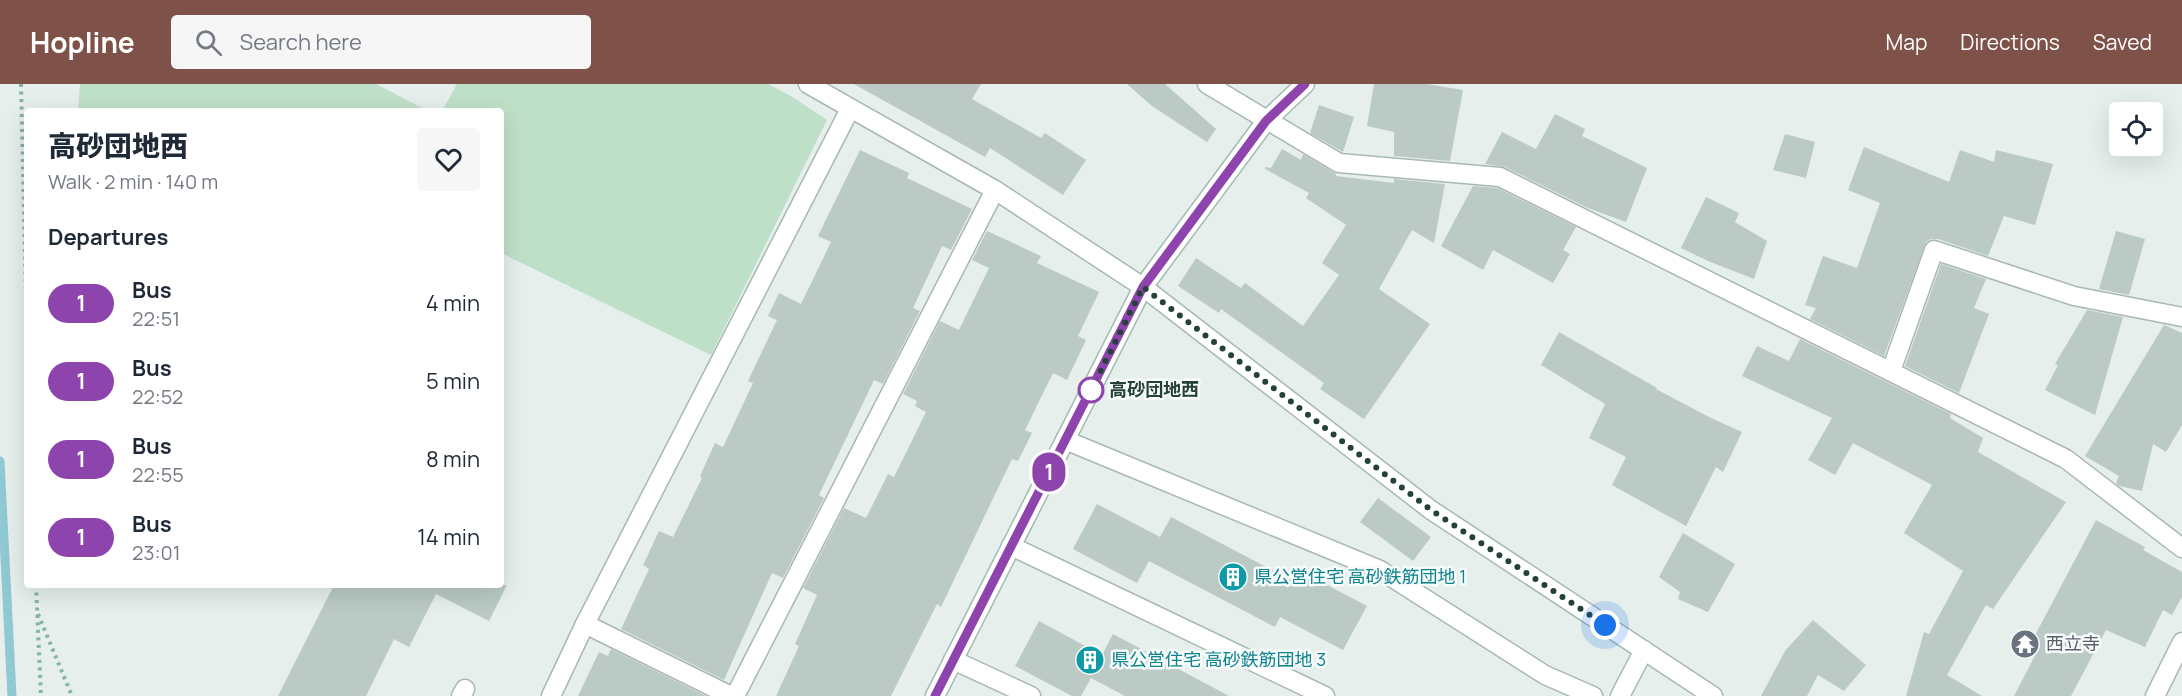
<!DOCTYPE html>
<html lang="en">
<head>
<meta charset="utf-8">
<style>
	:root { --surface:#fff; --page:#f6f6f7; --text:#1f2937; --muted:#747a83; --accent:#7f5249 }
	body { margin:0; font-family:Manrope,"Noto Sans JP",sans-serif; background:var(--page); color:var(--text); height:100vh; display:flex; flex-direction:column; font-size:22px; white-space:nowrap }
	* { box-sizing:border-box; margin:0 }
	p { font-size:20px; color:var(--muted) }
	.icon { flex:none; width:33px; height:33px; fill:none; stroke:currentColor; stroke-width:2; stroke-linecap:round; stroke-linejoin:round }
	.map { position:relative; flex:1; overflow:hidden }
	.drawer { position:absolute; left:24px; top:24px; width:480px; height:480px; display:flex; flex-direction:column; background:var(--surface); border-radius:6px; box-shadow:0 6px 24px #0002 }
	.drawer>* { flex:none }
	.badge { padding:0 12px; border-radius:20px; font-size:21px; line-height:39px }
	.controls { position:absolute; left:2109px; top:18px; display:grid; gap:12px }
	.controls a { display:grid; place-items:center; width:54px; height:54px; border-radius:6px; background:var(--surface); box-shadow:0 6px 24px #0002; font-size:30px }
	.you { position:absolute; width:30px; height:30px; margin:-15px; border:4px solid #fff; border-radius:50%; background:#1a73e8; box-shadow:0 0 0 9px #1a73e833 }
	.map>.badge { position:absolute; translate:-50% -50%; box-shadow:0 0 0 3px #fff }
	h2 { padding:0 24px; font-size:22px; line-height:54px }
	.round { display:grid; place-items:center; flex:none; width:63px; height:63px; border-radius:6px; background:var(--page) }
	.overview { display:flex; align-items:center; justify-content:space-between; height:102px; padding:0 24px }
	h1 { font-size:28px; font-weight:800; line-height:45px }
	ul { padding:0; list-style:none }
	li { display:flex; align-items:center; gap:18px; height:78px; padding:0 24px }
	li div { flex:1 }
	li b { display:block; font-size:22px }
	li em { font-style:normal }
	li .badge { min-width:66px; font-weight:700; text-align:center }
	header { display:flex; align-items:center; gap:36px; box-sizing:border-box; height:84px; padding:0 30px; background:var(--accent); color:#fff }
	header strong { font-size:28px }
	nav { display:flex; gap:33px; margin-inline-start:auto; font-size:21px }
	.search { width:420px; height:54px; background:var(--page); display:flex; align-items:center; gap:15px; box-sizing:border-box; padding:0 21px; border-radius:6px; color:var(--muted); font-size:22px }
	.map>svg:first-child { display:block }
	.green { fill:#bfe0c8 }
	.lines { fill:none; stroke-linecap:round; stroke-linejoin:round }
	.stream { stroke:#8ec9d4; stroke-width:9 }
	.building { fill:#bbcac4 }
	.lane-casing { stroke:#a8b8b2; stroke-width:21 }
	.street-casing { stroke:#a8b8b2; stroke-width:21 }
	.secondary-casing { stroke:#a4bbb3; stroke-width:21 }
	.path { stroke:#86b3a5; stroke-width:4; stroke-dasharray:3 4.5; stroke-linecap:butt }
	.lane { stroke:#fff; stroke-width:18 }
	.street { stroke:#fff; stroke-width:18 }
	.secondary { stroke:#fff; stroke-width:18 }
	.line-casing { stroke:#fff; stroke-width:14 }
	.line { stroke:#8e44ad; stroke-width:9 }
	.walk { stroke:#24423a; stroke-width:6; stroke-dasharray:0 10.8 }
	.stop-dot { fill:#fff; stroke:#8e44ad; stroke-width:3 }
	.labels { text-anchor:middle; stroke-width:5; stroke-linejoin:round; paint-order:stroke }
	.stop-label { font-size:18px; font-weight:bold; fill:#24423a; stroke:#f7fbf9; text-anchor:start }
	.culture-label { font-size:18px; fill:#0d838f; stroke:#f7fbf9; text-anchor:start }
	.worship-label { font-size:18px; fill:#5b616d; stroke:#f7fbf9; text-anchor:start }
</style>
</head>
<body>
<header>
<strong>Hopline</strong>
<div class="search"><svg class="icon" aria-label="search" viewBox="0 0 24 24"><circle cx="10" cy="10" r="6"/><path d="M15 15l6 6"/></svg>Search here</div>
<nav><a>Map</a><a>Directions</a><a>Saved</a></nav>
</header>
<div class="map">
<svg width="2182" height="612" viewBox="0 0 2182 612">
	<rect width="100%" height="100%" fill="#e6efeb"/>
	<!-- green -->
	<g class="green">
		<polygon points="80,0 376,0 428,27 78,27"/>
		<polygon points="457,0 768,0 791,12 827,36 711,271 501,169 501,27 442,27"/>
	</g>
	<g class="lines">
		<!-- stream -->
		<polyline class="stream" points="0,377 12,612"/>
	</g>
	<!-- building -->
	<g class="building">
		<polygon points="854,0 981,0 972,15 1041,54 1045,49 1086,76 1063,111 990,64 985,73"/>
		<polygon points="1127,0 1165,0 1216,45 1207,58 1152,22"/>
		<polygon points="1374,0 1427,0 1463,6 1450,77 1394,72 1394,48 1367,42"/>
		<polygon points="1319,21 1354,33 1343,68 1310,49"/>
		<polygon points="1555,30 1585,45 1582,52 1647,84 1626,138 1588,124 1505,83 1485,80 1502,48 1536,65"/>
		<polygon points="1785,50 1815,58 1806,94 1773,86"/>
		<polygon points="1864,63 1949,98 1960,66 1994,78 1996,66 2053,80 2035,141 2004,132 1988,172 1938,155 1931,155 1926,158 1884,272 1810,235 1816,224 1805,221 1823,172 1857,184 1880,119 1848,106"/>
		<polygon points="1282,65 1301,76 1303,70 1336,90 1336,92 1394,99 1394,95 1445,100 1434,159 1412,146 1379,205 1430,240 1364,335 1320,305 1324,299 1221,225 1219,229 1178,202 1196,174 1241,204 1245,199 1303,242 1339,191 1322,179 1346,141 1306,114 1309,109 1265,85 1265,83 1271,84"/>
		<polygon points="860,66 909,89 907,94 972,125 951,166 942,162 913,224 920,227 883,300 874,296 819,411 824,414 783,494 772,489 724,596 621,545 649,485 643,481 659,447 673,453 702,394 700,392 715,359 723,363 753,299 748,297 777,236 768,232 779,209 801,220 831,158 818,152"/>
		<polygon points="1473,102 1497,104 1576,143 1563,166 1570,170 1553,199 1493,166 1483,186 1441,162"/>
		<polygon points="1706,113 1739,129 1735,138 1767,157 1754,195 1708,177 1681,164"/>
		<polygon points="987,147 1041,172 1037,179 1099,208 1078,252 1086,256 1067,296 1053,289 1025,346 1032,349 1018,377 1012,375 941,523 937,520 891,612 776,612 799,562 795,560 817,511 803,504 844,424 866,434 888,390 894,393 926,328 915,322 917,317 903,310 940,237 959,246 989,184 972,176"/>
		<polygon points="2116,147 2145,155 2129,211 2099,205"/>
		<polygon points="1941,180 1986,195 1974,224 1989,230 1959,309 1905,282"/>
		<polygon points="2087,226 2123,233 2095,331 2045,306 2058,281 2055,280"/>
		<polygon points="2164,241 2182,249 2182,341 2166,368 2153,360 2142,407 2119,402 2116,399 2119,392 2085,372"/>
		<polygon points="1559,248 1657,304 1656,305 1709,333 1742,348 1723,388 1716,383 1686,442 1612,401 1626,373 1589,354 1605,320 1541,281"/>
		<polygon points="1800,255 1951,330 1950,334 1983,354 1978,368 2066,418 1993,525 1986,521 1947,591 1982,612 1906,612 1924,548 1929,550 1963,487 1904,449 1932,401 1853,359 1835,391 1808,376 1832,334 1742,292 1757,262 1789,277"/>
		<polygon points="1378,414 1431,453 1413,477 1360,438"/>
		<polygon points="1097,420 1160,453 1171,433 1297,499 1303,488 1367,522 1343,566 1280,533 1275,543 1149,477 1137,499 1073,465"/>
		<polygon points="2096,436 2145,463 2143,466 2182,488 2182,513 2172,531 2163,526 2145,563 2106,546 2071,612 2014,612 2040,562 2032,557"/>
		<polygon points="1683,449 1735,480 1708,528 1678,515 1680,508 1659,493"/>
		<polygon points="334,501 507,501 489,537 436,510 409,563 394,555 366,612 278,612"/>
		<polygon points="1813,536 1866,581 1844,607 1818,591 1807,612 1761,612 1785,567"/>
		<polygon points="1039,537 1102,571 1113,550 1229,612 1125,612 1091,594 1081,612 1072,612 1015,582"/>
		<polygon points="611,565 706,612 578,612 599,568 608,572"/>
	</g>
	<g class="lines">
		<!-- lane casing -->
		<g class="lane-casing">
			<polyline id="lane" points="461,612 465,605"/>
		</g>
		<!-- street casing -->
		<g class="street-casing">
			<g id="street">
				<polyline points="808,0 995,106 1143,203 1431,426 1713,612"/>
				<polyline points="1207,0 1339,79 1500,93 2066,375 2182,464"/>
				<polyline points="1891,287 1934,166 2074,212 2182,233"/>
				<polyline points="1065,356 1380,486 1545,591 1593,612"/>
				<polyline points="1011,462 1325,612"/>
				<polyline points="585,540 731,612"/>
				<polyline points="953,576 1031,612"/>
				<polyline points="551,612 585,540 850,25"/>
				<polyline points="735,612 995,106"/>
				<polyline points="1620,612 1644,566"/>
				<polyline points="2155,612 2182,558"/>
			</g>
		</g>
		<!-- secondary casing -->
		<g class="secondary-casing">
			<polyline id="secondary" points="935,612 1143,203 1266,37 1305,0"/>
		</g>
		<!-- path -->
		<g class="path">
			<polyline points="21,0 27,252"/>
			<polyline points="36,501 41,612"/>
			<polyline points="38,530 72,612"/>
		</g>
		<!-- lane -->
		<use href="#lane" class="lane"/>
		<!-- street -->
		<use href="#street" class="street"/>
		<!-- secondary -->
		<use href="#secondary" class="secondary"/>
	</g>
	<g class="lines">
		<!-- line casing -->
		<g class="line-casing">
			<polyline id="line" points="935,612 1143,203 1266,37 1305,0"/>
		</g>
		<!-- line -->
		<use href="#line" class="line"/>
		<!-- walk -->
		<polyline class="walk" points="1091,306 1143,203 1431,426 1605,541"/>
	</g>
	<!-- icons -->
	<defs>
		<g id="building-disc" transform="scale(1.5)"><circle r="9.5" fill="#0f9aa8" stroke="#f7fbf9"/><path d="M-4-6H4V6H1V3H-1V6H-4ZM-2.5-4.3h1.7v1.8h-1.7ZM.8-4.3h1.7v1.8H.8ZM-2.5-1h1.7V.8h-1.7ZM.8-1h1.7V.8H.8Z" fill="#fff"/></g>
		<g id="temple-disc" transform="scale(1.5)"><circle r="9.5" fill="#6b7280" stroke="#f7fbf9"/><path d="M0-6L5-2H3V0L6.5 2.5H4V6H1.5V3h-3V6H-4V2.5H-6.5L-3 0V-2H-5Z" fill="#fff"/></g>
	</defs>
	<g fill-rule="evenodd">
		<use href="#building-disc" x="1233" y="493"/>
		<use href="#temple-disc" x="2025" y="560"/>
		<use href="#building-disc" x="1090" y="576"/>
	</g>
	<!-- markers -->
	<circle class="stop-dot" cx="1091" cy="306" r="12"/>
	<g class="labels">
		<!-- stop labels -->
		<g class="stop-label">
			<text x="1109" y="312">高砂団地西</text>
		</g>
		<!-- culture labels -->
		<g class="culture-label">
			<text x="1254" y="499">県公営住宅 高砂鉄筋団地 1</text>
			<text x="1111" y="582">県公営住宅 高砂鉄筋団地 3</text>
		</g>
		<!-- worship labels -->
		<g class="worship-label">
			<text x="2046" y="566">西立寺</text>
		</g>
	</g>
</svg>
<div class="controls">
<a><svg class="icon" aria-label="locate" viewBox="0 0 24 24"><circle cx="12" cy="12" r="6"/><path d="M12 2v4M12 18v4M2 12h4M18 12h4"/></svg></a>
</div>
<div class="you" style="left:1605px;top:541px"></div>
<b class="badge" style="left:1049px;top:388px;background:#8e44ad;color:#fff">1</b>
<section class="drawer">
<div class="overview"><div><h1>高砂団地西</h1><p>Walk · 2 min · 140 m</p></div><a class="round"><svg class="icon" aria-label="heart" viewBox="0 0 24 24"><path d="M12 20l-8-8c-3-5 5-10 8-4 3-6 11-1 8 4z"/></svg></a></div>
<h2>Departures</h2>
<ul>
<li><span class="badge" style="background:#8e44ad;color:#fff">1</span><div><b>Bus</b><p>22:51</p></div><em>4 min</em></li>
<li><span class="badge" style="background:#8e44ad;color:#fff">1</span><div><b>Bus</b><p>22:52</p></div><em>5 min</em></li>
<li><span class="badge" style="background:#8e44ad;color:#fff">1</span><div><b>Bus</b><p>22:55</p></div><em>8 min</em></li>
<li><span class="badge" style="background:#8e44ad;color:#fff">1</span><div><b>Bus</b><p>23:01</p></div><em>14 min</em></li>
</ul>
</section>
</div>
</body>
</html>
